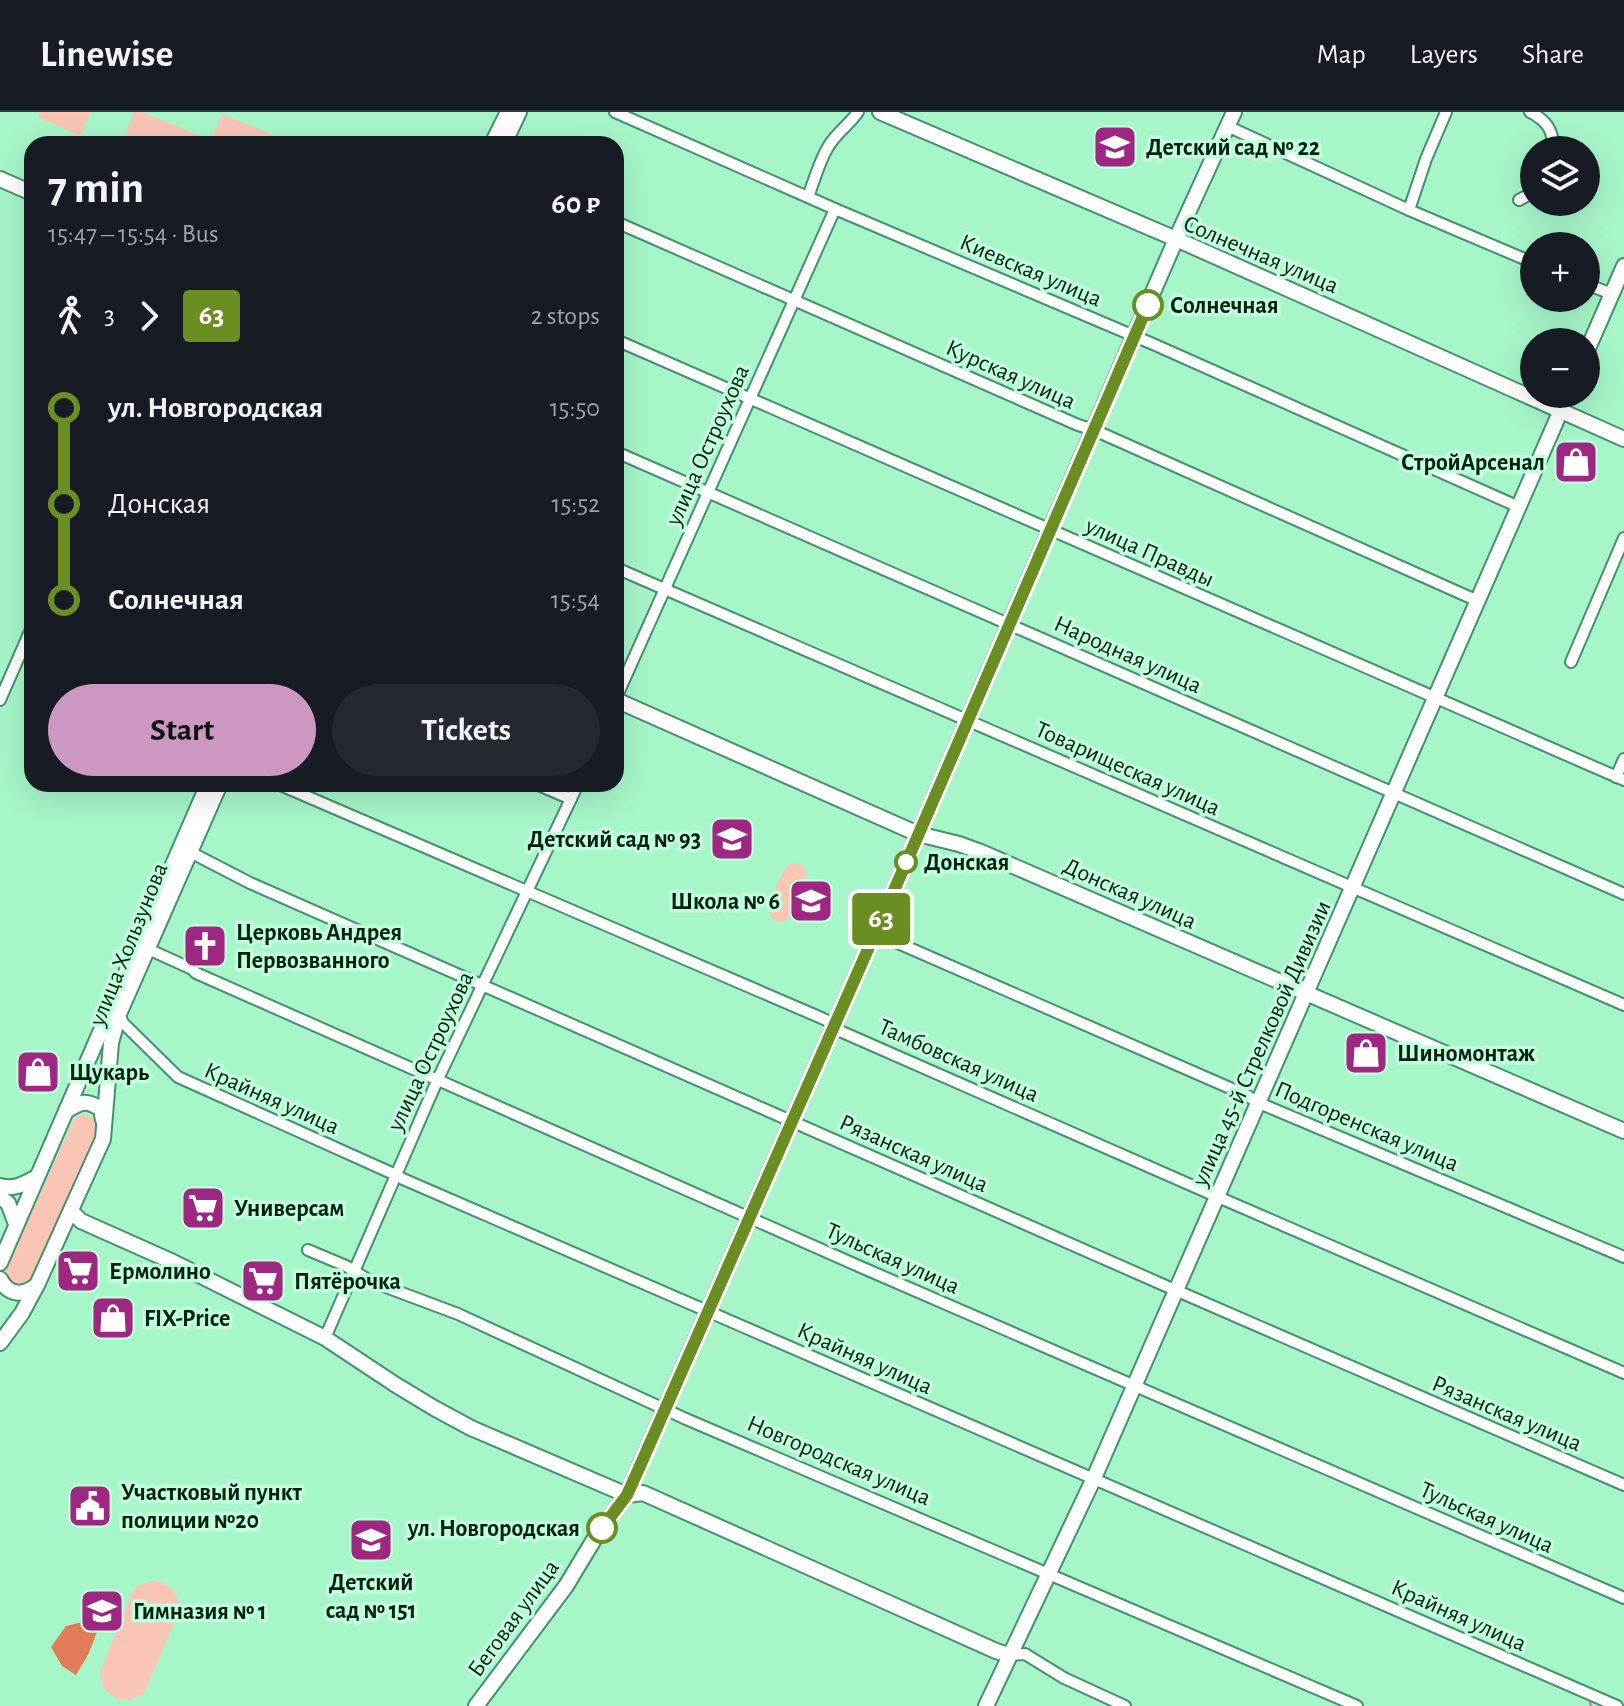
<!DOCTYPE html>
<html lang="en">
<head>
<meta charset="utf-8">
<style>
	:root { --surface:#171b24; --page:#242831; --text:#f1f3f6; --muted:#9ea1a6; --line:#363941; --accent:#cc97c1 }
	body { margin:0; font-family:"Alegreya Sans",sans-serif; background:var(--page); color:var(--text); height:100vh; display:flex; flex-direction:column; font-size:30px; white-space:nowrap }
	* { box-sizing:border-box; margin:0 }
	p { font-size:26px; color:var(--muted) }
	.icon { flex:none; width:44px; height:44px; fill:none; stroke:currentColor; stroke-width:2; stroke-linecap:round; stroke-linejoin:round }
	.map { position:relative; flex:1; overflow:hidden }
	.drawer { position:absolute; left:24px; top:24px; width:600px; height:656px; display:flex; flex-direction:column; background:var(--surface); border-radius:24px; box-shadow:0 8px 32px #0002 }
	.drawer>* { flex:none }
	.badge { padding:0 16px; border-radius:6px; font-size:28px; line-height:52px }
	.fabs { position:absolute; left:1520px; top:24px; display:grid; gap:16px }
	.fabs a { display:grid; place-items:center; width:80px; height:80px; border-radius:50%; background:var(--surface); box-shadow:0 8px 32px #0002; font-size:40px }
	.map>.badge { position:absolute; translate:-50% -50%; box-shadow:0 0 0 4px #fff }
	.legs { display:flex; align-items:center; gap:12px; height:88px; padding:0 24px; font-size:26px }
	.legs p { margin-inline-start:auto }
	.headline { display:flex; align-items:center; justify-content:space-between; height:136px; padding:0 24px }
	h1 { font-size:44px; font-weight:600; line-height:60px }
	.cta { display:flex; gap:16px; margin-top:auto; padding:16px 24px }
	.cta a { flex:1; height:92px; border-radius:48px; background:var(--accent); color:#111; font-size:32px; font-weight:600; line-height:92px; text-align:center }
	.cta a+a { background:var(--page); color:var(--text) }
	ul { padding:0 24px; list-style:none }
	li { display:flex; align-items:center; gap:28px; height:96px; font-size:30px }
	li i { display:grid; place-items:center; width:12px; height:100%; margin:0 10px; background:currentColor }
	li i::after { content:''; width:20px; height:20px; margin:-10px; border:6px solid; border-radius:50%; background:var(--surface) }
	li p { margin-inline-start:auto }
	li:first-child i { background:linear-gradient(#0000 50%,currentColor 0) }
	li:last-child i { background:linear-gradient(currentColor 50%,#0000 0) }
	header { display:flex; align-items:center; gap:48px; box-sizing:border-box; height:112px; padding:0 40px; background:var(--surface); border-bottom:2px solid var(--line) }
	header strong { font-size:38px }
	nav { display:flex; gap:44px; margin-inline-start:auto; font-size:28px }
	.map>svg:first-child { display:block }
	.green { fill:#f9c6b5 }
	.forest { fill:#e37b58 }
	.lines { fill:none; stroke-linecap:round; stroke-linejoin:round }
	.stream { stroke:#dd81c0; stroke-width:3 }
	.street-casing { stroke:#45916b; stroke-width:14 }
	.secondary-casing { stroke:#45916b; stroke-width:18 }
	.street { stroke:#fff; stroke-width:10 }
	.secondary { stroke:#fff; stroke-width:14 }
	.line-1-casing { stroke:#fff; stroke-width:18 }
	.line-1 { stroke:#6b8e23; stroke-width:12 }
	.stop-1-dot { fill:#fff; stroke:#6b8e23; stroke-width:4 }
	.labels { text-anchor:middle; stroke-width:7; stroke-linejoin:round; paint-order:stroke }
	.poi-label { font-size:24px; font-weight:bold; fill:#012213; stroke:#c2ffdc; text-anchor:start }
	.street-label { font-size:24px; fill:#012213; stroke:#c2ffdc }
	.stop-label { font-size:24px; font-weight:bold; fill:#012213; stroke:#c2ffdc; text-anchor:start }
</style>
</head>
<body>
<header>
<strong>Linewise</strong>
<nav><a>Map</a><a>Layers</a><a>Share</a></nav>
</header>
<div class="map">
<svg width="1624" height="1594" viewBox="0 0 1624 1594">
	<rect width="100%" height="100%" fill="#a7f6ca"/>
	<!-- green -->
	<g class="green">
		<polygon points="40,0 91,0 80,24 38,5"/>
		<polygon points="134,0 142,0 211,28 222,2 273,23 269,32 121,32"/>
		<path d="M791,751h9l6,7c0,16 -10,41 -22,52l-9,-1 -6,-6c1,-17 10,-41 22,-52z"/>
		<path d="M83,1002l10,4 4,13 -67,148c-11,10 -27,6 -23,-11l66,-147 3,-4z"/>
		<path d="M151,1469c18,1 28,12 29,29l-36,83 -13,7 -14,-1 -10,-7 -4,-5 -3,-15 33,-82 5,-4z"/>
	</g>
	<!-- forest -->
	<polygon class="forest" points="94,1492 107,1494 88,1543 76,1563 62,1554 51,1535 66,1514 83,1510"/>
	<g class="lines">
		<!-- stream -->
		<polyline class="stream" points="1590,1591 1591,1594"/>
		<!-- street casing -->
		<g class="street-casing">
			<g id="street">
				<polyline points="615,0 835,97 1153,232 1519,395"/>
				<path d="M1530,0c16,8 25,19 22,38"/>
				<polyline points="1227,14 1409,98 1534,151"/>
				<path d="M808,85c6,-16 11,-35 20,-50 8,-14 21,-22 30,-35"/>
				<polyline points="1519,88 1534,80"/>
				<polyline points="1409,98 1426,47 1446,0"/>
				<polyline points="616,110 1078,313 1094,318 1478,489"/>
				<polyline points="1586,172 1612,182"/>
				<polyline points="616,228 1624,668"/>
				<polyline points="616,340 1624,782"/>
				<polyline points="616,456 1624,893"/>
				<polyline points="1571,550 1624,426"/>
				<polyline points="616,586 835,97"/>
				<polyline points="0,588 32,515"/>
				<polyline points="1616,665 1624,647"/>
				<polyline points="278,672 817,904 828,909 833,916 1218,1085 1624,1261"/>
				<polyline points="536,672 571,687"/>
				<polyline points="190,740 250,771 1166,1174 1624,1373"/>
				<polyline points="875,821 1246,983 1259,991 1624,1145"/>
				<polyline points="148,837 192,857 196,861 863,1156 1624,1486"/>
				<polyline points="119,902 123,911 178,965 396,1063 403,1067 1617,1594"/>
				<polyline points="308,1138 346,1154 370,1169 458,1202 686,1307 1357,1594"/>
				<polyline points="325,1226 437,969 578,672"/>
				<polyline points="1009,1543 1025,1542 1064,1566 1125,1594"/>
			</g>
		</g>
		<!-- secondary casing -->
		<g class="secondary-casing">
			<g id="secondary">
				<polyline points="880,0 1176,127 1624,327"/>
				<polyline points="492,32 508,0"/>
				<polyline points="504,32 519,0"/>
				<polyline points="0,67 32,81"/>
				<polyline points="1586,241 1624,154"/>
				<polyline points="616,588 918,722 959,732 981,740 1624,1019"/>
				<path d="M66,999c15,-9 19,-12 35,-2l2,11"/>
				<path d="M0,1074c14,4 24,-2 37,-9"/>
				<polyline points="0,1085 8,1091 16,1112"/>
				<polyline points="71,1099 81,1109 173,1150 325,1226 396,1273 434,1296 471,1316 627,1383 643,1381 996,1539 1009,1543"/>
				<polyline points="0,1151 208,672"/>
				<path d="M0,1167c9,17 23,17 37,6"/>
				<polyline points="0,1231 22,1201 37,1173 103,1027 111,931 119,902 220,672"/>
				<polyline points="476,1594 566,1474 598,1421 627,1383 910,742 1176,127 1234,0"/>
				<polyline points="986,1594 1094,1366 1568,282"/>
			</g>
		</g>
		<!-- street -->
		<use href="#street" class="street"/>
		<!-- secondary -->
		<use href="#secondary" class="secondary"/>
	</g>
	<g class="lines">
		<!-- line-1 casing -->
		<g class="line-1-casing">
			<polyline id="line-1" points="602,1416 627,1383 640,1354 910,742 1148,193"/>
		</g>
		<!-- line-1 -->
		<use href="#line-1" class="line-1"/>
	</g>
	<!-- icons -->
	<defs>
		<g id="school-square" transform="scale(2.3)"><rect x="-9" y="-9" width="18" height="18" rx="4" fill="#9e2781" stroke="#c2ffdc"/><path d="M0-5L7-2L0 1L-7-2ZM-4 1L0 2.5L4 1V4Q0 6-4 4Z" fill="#fff"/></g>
		<g id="shop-square" transform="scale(2.3)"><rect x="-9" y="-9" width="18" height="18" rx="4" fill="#9e2781" stroke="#c2ffdc"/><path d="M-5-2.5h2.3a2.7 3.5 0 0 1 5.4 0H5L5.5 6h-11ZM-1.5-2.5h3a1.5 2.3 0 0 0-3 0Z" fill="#fff"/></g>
		<g id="church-square" transform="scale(2.3)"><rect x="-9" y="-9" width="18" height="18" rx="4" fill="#9e2781" stroke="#c2ffdc"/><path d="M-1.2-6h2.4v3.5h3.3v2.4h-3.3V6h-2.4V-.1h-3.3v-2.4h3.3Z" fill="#fff"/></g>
		<g id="supermarket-square" transform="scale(2.3)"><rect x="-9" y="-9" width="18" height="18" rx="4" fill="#9e2781" stroke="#c2ffdc"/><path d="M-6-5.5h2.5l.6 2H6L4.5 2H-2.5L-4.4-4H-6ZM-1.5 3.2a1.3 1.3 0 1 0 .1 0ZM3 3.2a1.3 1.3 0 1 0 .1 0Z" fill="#fff"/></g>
		<g id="civic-square" transform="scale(2.3)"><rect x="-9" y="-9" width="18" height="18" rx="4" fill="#9e2781" stroke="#c2ffdc"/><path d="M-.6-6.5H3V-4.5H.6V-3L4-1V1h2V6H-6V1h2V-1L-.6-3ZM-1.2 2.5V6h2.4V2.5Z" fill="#fff"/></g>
	</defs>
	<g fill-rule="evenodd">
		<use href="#school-square" x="1115" y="35"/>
		<use href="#shop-square" x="1576" y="350"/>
		<use href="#school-square" x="732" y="727"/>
		<use href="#school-square" x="811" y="789"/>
		<use href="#church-square" x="205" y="834"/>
		<use href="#shop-square" x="1366" y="941"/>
		<use href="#shop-square" x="38" y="960"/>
		<use href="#supermarket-square" x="203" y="1096"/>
		<use href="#supermarket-square" x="78" y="1159"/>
		<use href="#supermarket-square" x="263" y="1169"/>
		<use href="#shop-square" x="113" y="1206"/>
		<use href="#civic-square" x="90" y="1394"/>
		<use href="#school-square" x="371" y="1428"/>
		<use href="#school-square" x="102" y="1499"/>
	</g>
	<!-- markers -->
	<g class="stop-1-dot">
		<circle cx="1148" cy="193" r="14"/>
		<circle cx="906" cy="750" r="10"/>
		<circle cx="602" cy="1416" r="14"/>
	</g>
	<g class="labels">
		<!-- poi labels -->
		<g class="poi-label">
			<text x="1146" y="43">Детский сад № 22</text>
			<text x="1545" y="358" text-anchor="end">СтройАрсенал</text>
			<text x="701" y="735" text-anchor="end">Детский сад № 93</text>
			<text x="780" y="797" text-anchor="end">Школа № 6</text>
			<text x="236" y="828">Церковь Андрея<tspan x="236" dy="28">Первозванного</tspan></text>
			<text x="1397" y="949">Шиномонтаж</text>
			<text x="69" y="968">Щукарь</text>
			<text x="234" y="1104">Универсам</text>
			<text x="109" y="1167">Ермолино</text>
			<text x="294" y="1177">Пятёрочка</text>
			<text x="144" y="1214">FIX-Price</text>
			<text x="121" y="1388">Участковый пункт<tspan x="121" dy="28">полиции №20</tspan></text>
			<text x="371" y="1478" text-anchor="middle">Детский<tspan x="371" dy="28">сад № 151</tspan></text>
			<text x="133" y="1507">Гимназия № 1</text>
		</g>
		<!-- street labels -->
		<g class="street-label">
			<text transform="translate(1261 142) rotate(23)" y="8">Солнечная улица</text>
			<text transform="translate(1031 158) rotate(23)" y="8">Киевская улица</text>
			<text transform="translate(1011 262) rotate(24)" y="8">Курская улица</text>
			<text transform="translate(707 333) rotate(-66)" y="8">улица Остроухова</text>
			<text transform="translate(1150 440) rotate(24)" y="8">улица Правды</text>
			<text transform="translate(1128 542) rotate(24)" y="8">Народная улица</text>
			<text transform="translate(1128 656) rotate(24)" y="8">Товарищеская улица</text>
			<text transform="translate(1130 781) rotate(24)" y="8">Донская улица</text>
			<text transform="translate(128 832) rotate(-68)" y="8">улица Хользунова</text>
			<text transform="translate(1261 931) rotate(-66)" y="8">улица 45-й Стрелковой Дивизии</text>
			<text transform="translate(430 939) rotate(-65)" y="8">улица Остроухова</text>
			<text transform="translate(959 948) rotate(24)" y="8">Тамбовская улица</text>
			<text transform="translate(272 986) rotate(24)" y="8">Крайняя улица</text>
			<text transform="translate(1367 1014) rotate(23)" y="8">Подгоренская улица</text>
			<text transform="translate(914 1041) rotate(24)" y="8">Рязанская улица</text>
			<text transform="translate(893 1146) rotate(24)" y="8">Тульская улица</text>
			<text transform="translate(865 1246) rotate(24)" y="8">Крайняя улица</text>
			<text transform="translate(1507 1301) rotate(23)" y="8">Рязанская улица</text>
			<text transform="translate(839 1348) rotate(23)" y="8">Новгородская улица</text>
			<text transform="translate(1487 1405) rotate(24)" y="8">Тульская улица</text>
			<text transform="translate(1459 1503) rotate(24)" y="8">Крайняя улица</text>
			<text transform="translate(513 1506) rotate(-54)" y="8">Беговая улица</text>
		</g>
		<!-- stop labels -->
		<g class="stop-label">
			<text x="1170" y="201">Солнечная</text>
			<text x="924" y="758">Донская</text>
			<text x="580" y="1424" text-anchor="end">ул. Новгородская</text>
		</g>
	</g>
</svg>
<div class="fabs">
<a><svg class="icon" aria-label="layers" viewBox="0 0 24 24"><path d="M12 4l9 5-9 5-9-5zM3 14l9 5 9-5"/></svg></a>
<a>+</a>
<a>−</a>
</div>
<b class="badge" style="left:881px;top:807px;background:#6b8e23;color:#fff">63</b>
<section class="drawer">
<div class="headline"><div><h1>7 min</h1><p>15:47 – 15:54 · Bus</p></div><b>60 ₽</b></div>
<div class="legs"><svg class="icon" aria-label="walk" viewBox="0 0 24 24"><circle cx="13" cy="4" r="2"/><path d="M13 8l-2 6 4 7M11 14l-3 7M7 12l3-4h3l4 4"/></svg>3<svg class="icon" aria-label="forward" viewBox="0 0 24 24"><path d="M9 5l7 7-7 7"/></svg><b class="badge" style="background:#6b8e23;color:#fff">63</b><p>2 stops</p></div>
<ul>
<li><i style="color:#6b8e23"></i><b>ул. Новгородская</b><p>15:50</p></li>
<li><i style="color:#6b8e23"></i><span>Донская</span><p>15:52</p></li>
<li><i style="color:#6b8e23"></i><b>Солнечная</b><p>15:54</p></li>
</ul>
<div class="cta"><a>Start</a><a>Tickets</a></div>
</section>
</div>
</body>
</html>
